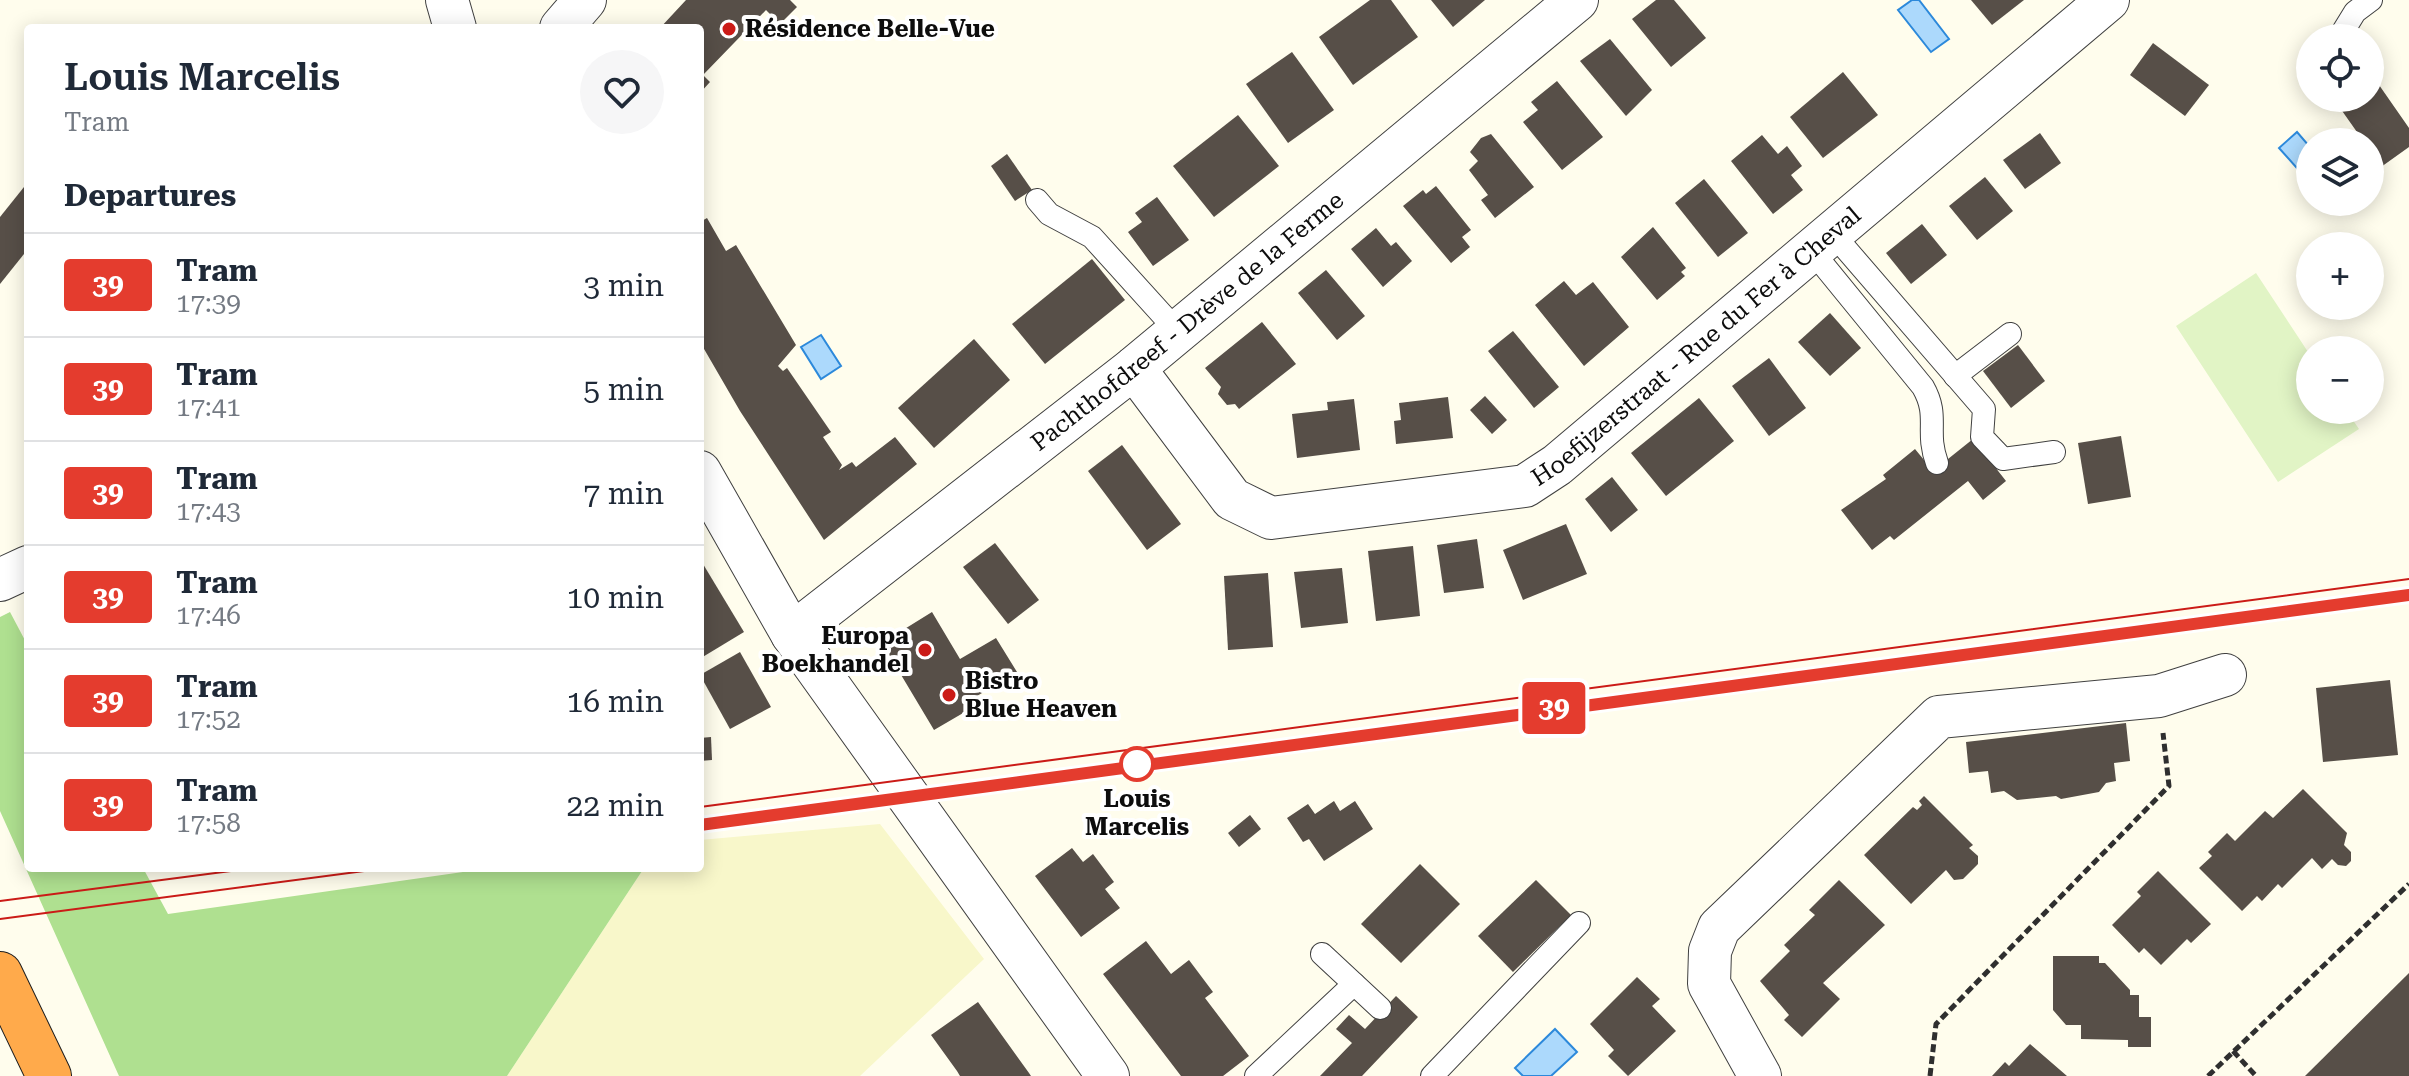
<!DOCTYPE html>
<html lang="en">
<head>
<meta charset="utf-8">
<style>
	:root { --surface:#fff; --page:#f6f6f7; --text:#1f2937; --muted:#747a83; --line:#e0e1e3 }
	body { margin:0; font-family:"Roboto Serif",serif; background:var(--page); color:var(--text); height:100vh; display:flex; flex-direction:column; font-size:30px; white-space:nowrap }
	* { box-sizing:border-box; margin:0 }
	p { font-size:26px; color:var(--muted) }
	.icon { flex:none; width:44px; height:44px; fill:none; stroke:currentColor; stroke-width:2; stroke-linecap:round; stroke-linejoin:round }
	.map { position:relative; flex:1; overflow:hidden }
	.drawer { position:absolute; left:24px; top:24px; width:680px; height:848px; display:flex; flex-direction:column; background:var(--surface); border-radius:8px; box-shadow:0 4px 20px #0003 }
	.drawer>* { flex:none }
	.badge { padding:0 16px; border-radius:6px; font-size:28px; line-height:52px }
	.fabs { position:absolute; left:2296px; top:24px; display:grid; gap:16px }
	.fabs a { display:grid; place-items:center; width:88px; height:88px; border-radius:50%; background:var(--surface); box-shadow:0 4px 20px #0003; font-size:40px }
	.map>.badge { position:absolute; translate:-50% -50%; box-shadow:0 0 0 4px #fff }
	h2 { padding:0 40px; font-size:30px; line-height:72px }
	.round { display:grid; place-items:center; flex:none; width:84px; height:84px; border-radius:42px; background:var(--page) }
	.headline { display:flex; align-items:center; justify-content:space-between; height:136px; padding:0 40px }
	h1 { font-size:38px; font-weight:600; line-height:60px }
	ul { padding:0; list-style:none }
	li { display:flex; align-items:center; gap:24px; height:104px; padding:0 40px; border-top:2px solid var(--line) }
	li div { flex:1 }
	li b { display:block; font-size:30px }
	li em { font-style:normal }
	li .badge { min-width:88px; font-weight:700; text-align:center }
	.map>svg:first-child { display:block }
	.farmland { fill:#f8f7ca }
	.forest { fill:#afe090 }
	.pitch { fill:#e1f4c5 }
	.water { fill:#acd9fc; stroke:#2c89db; stroke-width:2 }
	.building { fill:#574f48 }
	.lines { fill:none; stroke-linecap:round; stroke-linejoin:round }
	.lane-casing { stroke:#404040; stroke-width:24 }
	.street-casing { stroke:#404040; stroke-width:44 }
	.highway-casing { stroke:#1e1e1e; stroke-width:46 }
	.path { stroke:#2f2f2f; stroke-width:5; stroke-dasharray:8 4; stroke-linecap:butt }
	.lane { stroke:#fff; stroke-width:22 }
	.street { stroke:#fff; stroke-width:42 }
	.highway { stroke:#ffaa4b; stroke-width:44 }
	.tram { stroke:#cb1b17; stroke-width:2 }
	.line-casing { stroke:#fff; stroke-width:18 }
	.line { stroke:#e43c2e; stroke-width:12 }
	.poi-dot { fill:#cb1b17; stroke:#fff; stroke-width:3 }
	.stop-dot { fill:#fff; stroke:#e43c2e; stroke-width:4 }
	.labels { text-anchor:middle; stroke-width:8; stroke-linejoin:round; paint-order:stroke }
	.poi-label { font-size:24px; font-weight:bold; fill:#0d0d0d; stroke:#fff; text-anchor:start }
	.street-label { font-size:24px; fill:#0d0d0d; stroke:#fff }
	.stop-label { font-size:24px; font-weight:bold; fill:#0d0d0d; stroke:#fff }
</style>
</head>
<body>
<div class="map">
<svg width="2409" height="1076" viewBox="0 0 2409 1076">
	<rect width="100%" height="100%" fill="#fffded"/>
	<!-- farmland -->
	<polygon class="farmland" points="880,824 984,959 860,1076 507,1076 644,868 700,868 700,840"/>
	<!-- forest -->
	<polygon class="forest" points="10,612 28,646 28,868 143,868 168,914 491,868 644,868 507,1076 119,1076 0,811 0,617"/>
	<!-- pitch -->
	<polygon class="pitch" points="2256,273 2310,355 2310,410 2346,410 2359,429 2278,482 2176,326"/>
	<!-- water -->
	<g class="water">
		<polygon points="1912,0 1919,0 1949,39 1931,52 1898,10"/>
		<polygon points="2297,132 2310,147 2310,170 2304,176 2279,148"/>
		<polygon points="821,335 841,366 821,379 801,347"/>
		<polygon points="1555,1029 1577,1052 1551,1076 1523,1076 1515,1068"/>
	</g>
	<!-- building -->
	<g class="building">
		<polygon points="686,0 790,0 797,7 780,24 766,10 703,75 710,82 700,93 700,28 660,28"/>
		<polygon points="1370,0 1391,0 1418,37 1353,85 1319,37"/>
		<polygon points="1431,0 1485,0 1453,27"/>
		<polygon points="1656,0 1674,0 1706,38 1671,67 1632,19"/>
		<polygon points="1971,0 2024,0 1992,25"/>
		<polygon points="1610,39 1652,90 1626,116 1580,61"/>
		<polygon points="2153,43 2209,85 2185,116 2130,75"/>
		<polygon points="1292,52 1334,110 1288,143 1246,84"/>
		<polygon points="1843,72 1878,115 1823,158 1790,117"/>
		<polygon points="2370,72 2409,128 2409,147 2381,167 2370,151 2370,142 2364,142 2333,98 2370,98"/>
		<polygon points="1557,81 1603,137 1562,170 1523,122 1538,110 1531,102"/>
		<polygon points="1238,115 1279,166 1214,217 1173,166"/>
		<polygon points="2040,133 2061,163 2025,189 2003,160"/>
		<polygon points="1491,134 1534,187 1495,218 1481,200 1488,195 1469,170 1478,161 1470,152 1481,138"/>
		<polygon points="1762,135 1778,154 1787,146 1802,166 1791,175 1803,190 1773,214 1731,161"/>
		<polygon points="1007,154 1032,190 1015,201 991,166"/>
		<polygon points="1985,177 2013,211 1977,240 1949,206"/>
		<polygon points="1704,179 1748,233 1718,257 1675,203"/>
		<polygon points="28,182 28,249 0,284 0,217"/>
		<polygon points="1436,186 1471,230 1462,237 1470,247 1451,263 1403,206 1423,190 1426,194"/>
		<polygon points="1157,197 1189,240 1153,266 1128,232 1142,222 1135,213"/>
		<polygon points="707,218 726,251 736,245 796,345 778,366 783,371 787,368 831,432 823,437 842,465 839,470 852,462 856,467 895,437 917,464 824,540 740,411 700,342 700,222"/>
		<polygon points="1922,224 1947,255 1911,284 1886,253"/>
		<polygon points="1653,227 1686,268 1681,272 1685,276 1657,300 1621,257"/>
		<polygon points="1376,228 1391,246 1396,242 1412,261 1383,287 1351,249"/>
		<polygon points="1092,259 1125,300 1045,364 1012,324"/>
		<polygon points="1326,270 1365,316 1337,340 1298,293"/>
		<polygon points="1564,281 1576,295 1593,282 1629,327 1584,366 1535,305"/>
		<polygon points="1830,313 1861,348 1830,376 1798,342"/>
		<polygon points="1262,322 1296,364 1239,409 1235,404 1227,405 1218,394 1221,387 1205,368"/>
		<polygon points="1513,331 1559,387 1534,408 1488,351"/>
		<polygon points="974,339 1010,380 934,448 898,408"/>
		<polygon points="2018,345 2045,381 2011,408 1983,371"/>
		<polygon points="1769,358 1806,408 1769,436 1732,386"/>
		<polygon points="1485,396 1507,420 1492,434 1470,410"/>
		<polygon points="1448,397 1453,438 1396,444 1394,421 1401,420 1399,403"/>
		<polygon points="1699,398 1734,441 1666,496 1631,453"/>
		<polygon points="1354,399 1360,450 1297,458 1292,414 1328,410 1327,402"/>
		<polygon points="2121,436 2131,497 2088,504 2078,443"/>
		<polygon points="1973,439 2006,481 1983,500 1968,481 1894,540 1890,536 1872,550 1841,510 1886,479 1883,475 1915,449 1933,471"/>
		<polygon points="1122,445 1181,524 1147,550 1088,471"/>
		<polygon points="1612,477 1638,510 1611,532 1585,499"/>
		<polygon points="1566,524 1587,574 1523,600 1503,550"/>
		<polygon points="1477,539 1484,588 1444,593 1437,545"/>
		<polygon points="995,543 1039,600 1008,624 963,567"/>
		<polygon points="1413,546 1420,616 1376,621 1368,551"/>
		<polygon points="700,559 744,632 701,658 700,656"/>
		<polygon points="1342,568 1348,623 1301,628 1294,572"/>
		<polygon points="1268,573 1273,647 1228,650 1224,576"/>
		<polygon points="932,612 960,659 996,638 1017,672 977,696 982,702 934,730 882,643"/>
		<polygon points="740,652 771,707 730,729 700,675"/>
		<polygon points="2390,680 2398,755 2323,762 2316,688"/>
		<polygon points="2126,723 2130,761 2114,763 2116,781 2106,783 2099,792 2061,799 2056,796 2017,800 2004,791 1991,793 1988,771 1969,773 1966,742"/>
		<polygon points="711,737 712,760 700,761 700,738"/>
		<polygon points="2303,789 2347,833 2344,845 2351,852 2351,861 2346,866 2338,865 2332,859 2322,869 2312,858 2282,888 2278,884 2262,901 2257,896 2242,911 2199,868 2212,856 2208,852 2227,833 2235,841 2265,811 2273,818"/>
		<polygon points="1924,796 1973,845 1969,848 1978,856 1978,864 1963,879 1954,880 1946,870 1911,904 1864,855 1913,807 1917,810 1922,805 1919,801"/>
		<polygon points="1334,801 1340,811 1355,801 1373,829 1324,861 1309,839 1303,842 1287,818 1308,804 1315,814"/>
		<polygon points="1250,815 1261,829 1239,847 1228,833"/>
		<polygon points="1072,848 1083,862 1093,854 1114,882 1105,889 1120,908 1081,937 1035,876"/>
		<polygon points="1420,864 1460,904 1401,963 1361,924"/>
		<polygon points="2158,871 2211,924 2191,943 2187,939 2161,965 2144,948 2139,953 2112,925 2141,896 2137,892"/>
		<polygon points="1536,880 1571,915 1513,972 1478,936"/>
		<polygon points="1839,880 1885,925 1823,983 1840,999 1802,1037 1784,1020 1789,1015 1760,981 1790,951 1784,945 1815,915 1809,910"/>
		<polygon points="1146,941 1171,974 1189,960 1213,992 1205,998 1249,1056 1223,1076 1181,1076 1103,974"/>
		<polygon points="2053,956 2099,956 2099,963 2105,963 2130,990 2130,995 2139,995 2139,1017 2151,1017 2151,1047 2128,1047 2128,1040 2081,1039 2081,1025 2066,1025 2053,1010"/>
		<polygon points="2409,973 2409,1076 2305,1076"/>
		<polygon points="1637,977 1660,999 1652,1006 1676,1031 1628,1076 1608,1056 1614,1050 1590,1024"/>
		<polygon points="1396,996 1418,1017 1362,1076 1320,1076 1352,1043 1336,1029 1349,1015 1365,1029"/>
		<polygon points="978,1002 1029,1073 1031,1076 960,1076 957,1071 931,1035"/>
		<polygon points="2030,1044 2067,1076 1992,1076 2005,1062 2009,1066"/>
	</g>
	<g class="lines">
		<!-- lane casing -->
		<g class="lane-casing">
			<g id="lane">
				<polyline points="2339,38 2355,12 2371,0"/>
				<polyline points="1037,200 1049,214 1092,237 1178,332"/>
				<polyline points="1833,234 1984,409 1982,437 2003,459 2054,452"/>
				<path d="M1812,251l111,136c17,30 2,43 14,76"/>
				<polyline points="1955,376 2010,334"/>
				<polyline points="1322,954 1380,1008"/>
				<polyline points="1256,1076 1354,984"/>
				<polyline points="1432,1076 1579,923"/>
			</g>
		</g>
		<!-- street casing -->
		<g class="street-casing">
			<g id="street">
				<polyline points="447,0 455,28"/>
				<polyline points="561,28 585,0"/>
				<path id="s1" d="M1134,368l98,131 39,19 254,-32 32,-21 551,-465"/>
				<polyline points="700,472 792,634 1108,1076"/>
				<polyline points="0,580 28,567"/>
				<path id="s2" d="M792,634l342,-266 443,-368"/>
				<polyline points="1760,1076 1709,984 1710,951 1719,928 1939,717 2159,696 2225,675"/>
			</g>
		</g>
		<!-- highway casing -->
		<g class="highway-casing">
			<polyline id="highway" points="0,974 49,1076"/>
		</g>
		<!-- path -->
		<g class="path">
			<polyline points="2233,1051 2256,1076"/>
			<polyline points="1930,1076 1936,1024 2169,786 2163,733"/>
			<polyline points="2208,1076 2409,884"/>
		</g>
		<!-- lane -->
		<use href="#lane" class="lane"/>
		<!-- street -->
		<use href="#street" class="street"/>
		<!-- highway -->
		<use href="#highway" class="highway"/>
		<!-- tram -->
		<g class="tram">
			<polyline points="700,807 2409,579"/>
			<polyline points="700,825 2409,595"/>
			<polyline points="0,901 254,868"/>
			<polyline points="0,919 387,868"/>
		</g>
	</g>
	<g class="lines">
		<!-- line casing -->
		<g class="line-casing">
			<polyline id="line" points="700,825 2409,595"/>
		</g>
		<!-- line -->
		<use href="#line" class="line"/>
	</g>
	<!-- markers -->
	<g class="poi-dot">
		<circle cx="729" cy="29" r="8"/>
		<circle cx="925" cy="650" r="8"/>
		<circle cx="949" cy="695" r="8"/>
	</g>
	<circle class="stop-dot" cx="1137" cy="764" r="16"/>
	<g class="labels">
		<!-- poi labels -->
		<g class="poi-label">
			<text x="745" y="37">Résidence Belle-Vue</text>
			<text x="909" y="644" text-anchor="end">Europa<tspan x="909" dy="28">Boekhandel</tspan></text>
			<text x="965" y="689">Bistro<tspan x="965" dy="28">Blue Heaven</tspan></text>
		</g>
		<!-- street labels -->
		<g class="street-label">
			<text dy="8" stroke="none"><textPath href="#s2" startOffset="504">Pachthofdreef - Drève de la Ferme</textPath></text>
			<text dy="8" stroke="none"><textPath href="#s1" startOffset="684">Hoefijzerstraat - Rue du Fer à Cheval</textPath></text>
		</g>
		<!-- stop labels -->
		<g class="stop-label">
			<text x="1137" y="807">Louis<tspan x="1137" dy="28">Marcelis</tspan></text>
		</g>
	</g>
</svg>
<div class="fabs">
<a><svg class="icon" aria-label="locate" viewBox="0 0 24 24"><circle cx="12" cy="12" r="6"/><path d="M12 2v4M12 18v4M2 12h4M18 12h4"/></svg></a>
<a><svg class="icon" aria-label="layers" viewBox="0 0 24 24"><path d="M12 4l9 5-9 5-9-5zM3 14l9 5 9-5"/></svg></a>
<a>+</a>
<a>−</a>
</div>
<b class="badge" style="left:1554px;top:708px;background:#e43c2e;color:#fff">39</b>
<section class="drawer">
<div class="headline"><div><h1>Louis Marcelis</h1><p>Tram</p></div><a class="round"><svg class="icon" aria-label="heart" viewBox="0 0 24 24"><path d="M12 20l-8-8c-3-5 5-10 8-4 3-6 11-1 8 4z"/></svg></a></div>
<h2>Departures</h2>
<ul>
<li><span class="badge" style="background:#e43c2e;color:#fff">39</span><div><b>Tram</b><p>17:39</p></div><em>3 min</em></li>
<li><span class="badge" style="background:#e43c2e;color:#fff">39</span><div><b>Tram</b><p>17:41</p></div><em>5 min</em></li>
<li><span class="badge" style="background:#e43c2e;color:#fff">39</span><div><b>Tram</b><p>17:43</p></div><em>7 min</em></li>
<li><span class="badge" style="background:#e43c2e;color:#fff">39</span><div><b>Tram</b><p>17:46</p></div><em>10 min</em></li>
<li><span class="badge" style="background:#e43c2e;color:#fff">39</span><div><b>Tram</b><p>17:52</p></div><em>16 min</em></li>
<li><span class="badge" style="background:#e43c2e;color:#fff">39</span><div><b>Tram</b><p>17:58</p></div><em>22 min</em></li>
</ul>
</section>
</div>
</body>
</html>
